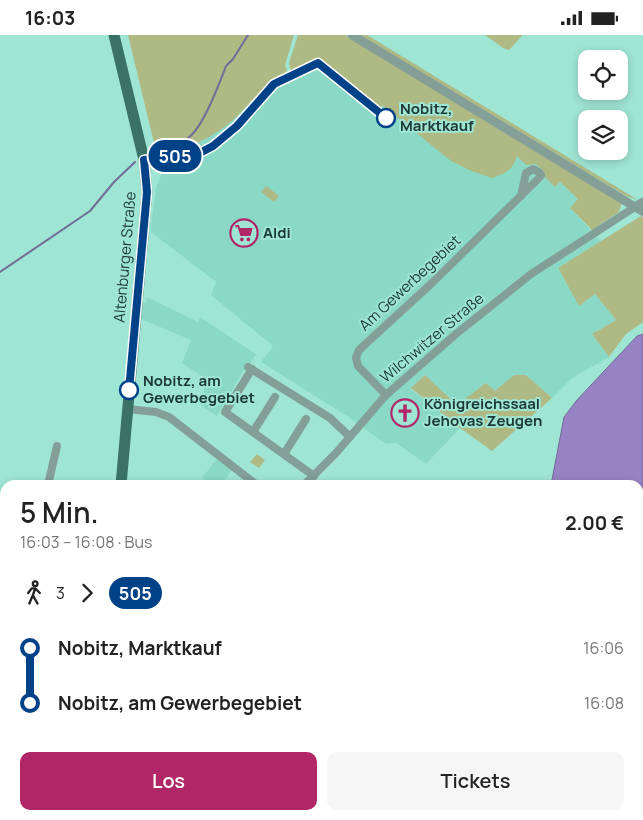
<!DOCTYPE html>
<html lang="de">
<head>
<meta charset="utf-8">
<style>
	:root { --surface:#fff; --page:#f6f6f6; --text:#222; --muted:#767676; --accent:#b02666 }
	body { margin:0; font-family:Manrope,sans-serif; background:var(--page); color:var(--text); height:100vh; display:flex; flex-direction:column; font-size:19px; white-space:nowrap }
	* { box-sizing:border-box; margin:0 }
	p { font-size:16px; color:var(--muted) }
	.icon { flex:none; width:28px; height:28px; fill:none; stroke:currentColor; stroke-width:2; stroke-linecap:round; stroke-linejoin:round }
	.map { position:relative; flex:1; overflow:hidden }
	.panel { position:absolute; left:0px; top:445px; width:644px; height:340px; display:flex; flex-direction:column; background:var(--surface); border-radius:15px 15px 0 0; box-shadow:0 2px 8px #0003 }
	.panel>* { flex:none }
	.badge { padding:0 10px; border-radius:16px; font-size:18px; line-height:32px }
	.fabs { position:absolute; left:578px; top:15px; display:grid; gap:10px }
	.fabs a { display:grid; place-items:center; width:50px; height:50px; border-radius:10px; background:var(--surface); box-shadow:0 2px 8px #0003; font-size:25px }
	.map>.badge { position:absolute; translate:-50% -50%; box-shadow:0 0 0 2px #fff }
	.legs { display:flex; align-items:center; gap:8px; height:55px; padding:0 20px; font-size:16px }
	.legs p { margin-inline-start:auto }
	.overview { display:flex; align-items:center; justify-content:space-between; height:85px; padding:0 20px }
	h1 { font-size:28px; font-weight:600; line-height:38px }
	.primary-button { display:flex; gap:10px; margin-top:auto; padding:10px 20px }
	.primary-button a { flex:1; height:58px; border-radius:10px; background:var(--accent); color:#fff; font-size:20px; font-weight:600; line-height:58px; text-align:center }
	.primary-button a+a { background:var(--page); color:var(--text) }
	ul { padding:0 20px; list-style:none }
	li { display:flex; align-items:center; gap:18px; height:55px; font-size:19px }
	li i { display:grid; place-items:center; width:8px; height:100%; margin:0 6px; background:currentColor }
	li i::after { content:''; width:12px; height:12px; margin:-6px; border:4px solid; border-radius:50%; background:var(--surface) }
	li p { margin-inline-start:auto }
	li:first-child i { background:linear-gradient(#0000 50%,currentColor 0) }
	li:last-child i { background:linear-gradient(currentColor 50%,#0000 0) }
	.status { display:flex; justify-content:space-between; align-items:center; height:35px; padding:0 25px; background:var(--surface); direction:ltr }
	.status svg { height:14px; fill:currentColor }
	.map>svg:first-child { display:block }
	.built { fill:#8ad9c7 }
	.green { fill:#aeb984 }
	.water { fill:#9783c3; stroke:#726c98 }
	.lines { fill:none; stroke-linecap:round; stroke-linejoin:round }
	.stream { stroke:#726c98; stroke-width:2 }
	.minor { stroke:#839f98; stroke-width:8 }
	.tertiary { stroke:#839f98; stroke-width:9 }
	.primary { stroke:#3a7266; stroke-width:11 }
	.line-1-casing { stroke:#fff; stroke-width:11 }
	.line-1 { stroke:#004288; stroke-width:8 }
	.stop-1-dot { fill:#fff; stroke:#004288; stroke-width:2.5 }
	.labels { text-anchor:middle; stroke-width:4; stroke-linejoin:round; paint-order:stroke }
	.stop-label { font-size:15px; font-weight:bold; fill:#1b3832; stroke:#9fe5d4; text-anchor:start }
	.poi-label { font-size:15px; font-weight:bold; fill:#1b3832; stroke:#9fe5d4; text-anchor:start }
	.street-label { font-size:15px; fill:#1b3832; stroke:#9fe5d4 }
</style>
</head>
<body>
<div class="status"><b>16:03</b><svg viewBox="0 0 49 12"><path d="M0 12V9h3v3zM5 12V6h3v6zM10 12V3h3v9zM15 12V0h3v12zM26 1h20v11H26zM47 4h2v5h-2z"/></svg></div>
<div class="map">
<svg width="643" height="785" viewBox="0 0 643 785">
	<rect width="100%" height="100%" fill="#9fe5d4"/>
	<!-- built -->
	<g class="built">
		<polygon points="319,25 379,74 382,70 458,130 469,135 516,121 536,129 543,135 555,152 560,147 578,164 570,173 601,206 558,233 579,271 595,259 616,285 592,299 609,322 572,343 552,363 526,340 495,356 486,348 458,370 424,340 411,354 460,393 426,429 396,408 386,409 347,381 261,327 273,311 211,260 216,247 151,197 151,190 156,152 162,138 163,116 189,111 212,99 234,84 274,44"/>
		<polygon points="147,262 198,287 200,282 256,319 246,335 243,336 217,381 201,370 209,361 203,356 209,346 182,328 191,305 141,284 143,268 146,267"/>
		<polygon points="219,421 234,432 221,450 203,450 206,446 202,443"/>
		<polygon points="48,780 119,780 114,785 53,785"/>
	</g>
	<!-- green -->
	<g class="green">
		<path d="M128,0h166l-9,30 3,8c-5,2 -10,4 -14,7 -14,10 -26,26 -39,38 -17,16 -56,40 -80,29z"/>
		<path d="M298,0h47l277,167 -3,10 -27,18 -22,-22 8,-9 -18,-17 -5,5 -11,-11 -1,-6 -7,-6 -10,1 -9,-9c-4,14 -12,18 -25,22l-23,-8 -18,-9 -69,-56 -3,4 -60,-49 -28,12 -2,-9z"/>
		<polygon points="359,0 367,0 638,165 626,161 606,149"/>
		<polygon points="485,0 523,0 509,15 503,13"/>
		<polygon points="266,151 279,161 274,167 261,157"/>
		<polygon points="641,181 643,182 643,287 626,299 609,322 592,299 616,285 595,259 579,271 558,233"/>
		<polygon points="425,340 457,370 486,348 495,356 514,340 526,340 552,363 492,416 460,393 411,353"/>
		<polygon points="257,419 265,425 259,433 250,427"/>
	</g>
	<!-- water -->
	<polygon class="water" points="643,299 643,676 639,674 639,450 551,450 564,382 577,365 637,301"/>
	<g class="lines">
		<!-- stream -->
		<g class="stream">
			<path d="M159,113c10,-3 21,-4 29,-10 15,-10 31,-54 38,-72l7,-7 15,-24"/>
			<polyline points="0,237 90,176 114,147 135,127"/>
		</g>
		<!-- minor -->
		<g class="minor">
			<polyline points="248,332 330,383 350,402"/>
			<polyline points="252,334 225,377 314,441"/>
			<polyline points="386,360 358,331 356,323 359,315 432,248 539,143 541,140 539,137 533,134 526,138 521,161"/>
			<polyline points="127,374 156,377 169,382 257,450"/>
			<polyline points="253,397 275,362"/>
			<polyline points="284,419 306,384"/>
			<polyline points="48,450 57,411"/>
			<polyline points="304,450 336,418 386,360 456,299 531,239 635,172 643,177"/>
			<polyline points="0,712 5,719"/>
			<polyline points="0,779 5,773"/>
		</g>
		<!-- tertiary -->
		<g class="tertiary">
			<polyline points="352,0 635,172 643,167"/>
			<polyline points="0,512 5,513"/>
		</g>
		<!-- primary -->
		<g class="primary">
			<polyline points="114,0 144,125 147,157 121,450"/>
			<polyline points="183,780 187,785"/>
		</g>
	</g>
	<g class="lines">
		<!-- line-1 casing -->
		<g class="line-1-casing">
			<polyline id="line-1" points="129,355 147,157 144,125 198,119 213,111 237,91 274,49 318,28 386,83"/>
		</g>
		<!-- line-1 -->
		<use href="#line-1" class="line-1"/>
	</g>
	<!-- icons -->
	<defs>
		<g id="supermarket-ring" transform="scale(1.4375)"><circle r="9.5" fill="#9fe5d4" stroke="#b02666" stroke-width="1.5"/><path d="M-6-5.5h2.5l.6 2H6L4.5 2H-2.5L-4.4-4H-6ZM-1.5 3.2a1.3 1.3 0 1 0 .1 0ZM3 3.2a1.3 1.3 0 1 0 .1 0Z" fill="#b02666"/></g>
		<g id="church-ring" transform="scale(1.4375)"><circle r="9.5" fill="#9fe5d4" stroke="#b02666" stroke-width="1.5"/><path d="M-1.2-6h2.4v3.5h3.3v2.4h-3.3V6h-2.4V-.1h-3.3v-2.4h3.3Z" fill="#b02666"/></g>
	</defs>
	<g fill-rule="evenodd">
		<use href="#supermarket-ring" x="244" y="198"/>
		<use href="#church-ring" x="405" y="378"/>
	</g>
	<!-- markers -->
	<g class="stop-1-dot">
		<circle cx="386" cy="83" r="9"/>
		<circle cx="129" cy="355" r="9"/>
	</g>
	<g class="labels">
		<!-- stop labels -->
		<g class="stop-label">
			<text x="400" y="79">Nobitz,<tspan x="400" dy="17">Marktkauf</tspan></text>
			<text x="143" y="351">Nobitz, am<tspan x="143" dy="17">Gewerbegebiet</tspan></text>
		</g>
		<!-- poi labels -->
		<g class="poi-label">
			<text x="263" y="203">Aldi</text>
			<text x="424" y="374">Königreichssaal<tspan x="424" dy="17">Jehovas Zeugen</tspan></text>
		</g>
		<!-- street labels -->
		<g class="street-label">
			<text transform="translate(125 222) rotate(-85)" y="5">Altenburger Straße</text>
			<text transform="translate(410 248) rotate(-43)" y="5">Am Gewerbegebiet</text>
			<text transform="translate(432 303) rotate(-40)" y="5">Wilchwitzer Straße</text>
		</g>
	</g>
</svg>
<div class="fabs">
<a><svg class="icon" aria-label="locate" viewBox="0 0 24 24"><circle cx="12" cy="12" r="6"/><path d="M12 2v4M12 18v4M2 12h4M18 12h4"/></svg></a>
<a><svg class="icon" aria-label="layers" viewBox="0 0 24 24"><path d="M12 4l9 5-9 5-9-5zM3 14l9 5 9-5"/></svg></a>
</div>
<b class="badge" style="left:175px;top:121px;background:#004288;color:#fff">505</b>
<section class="panel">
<div class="overview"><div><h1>5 Min.</h1><p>16:03 – 16:08 · Bus</p></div><b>2.00 €</b></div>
<div class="legs"><svg class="icon" aria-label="walk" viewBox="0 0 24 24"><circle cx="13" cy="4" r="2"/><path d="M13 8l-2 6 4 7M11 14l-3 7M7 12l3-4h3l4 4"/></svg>3<svg class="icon" aria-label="forward" viewBox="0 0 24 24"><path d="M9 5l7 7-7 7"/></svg><b class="badge" style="background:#004288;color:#fff">505</b></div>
<ul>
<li><i style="color:#004288"></i><b>Nobitz, Marktkauf</b><p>16:06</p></li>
<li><i style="color:#004288"></i><b>Nobitz, am Gewerbegebiet</b><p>16:08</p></li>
</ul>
<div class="primary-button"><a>Los</a><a>Tickets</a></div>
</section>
</div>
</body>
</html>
